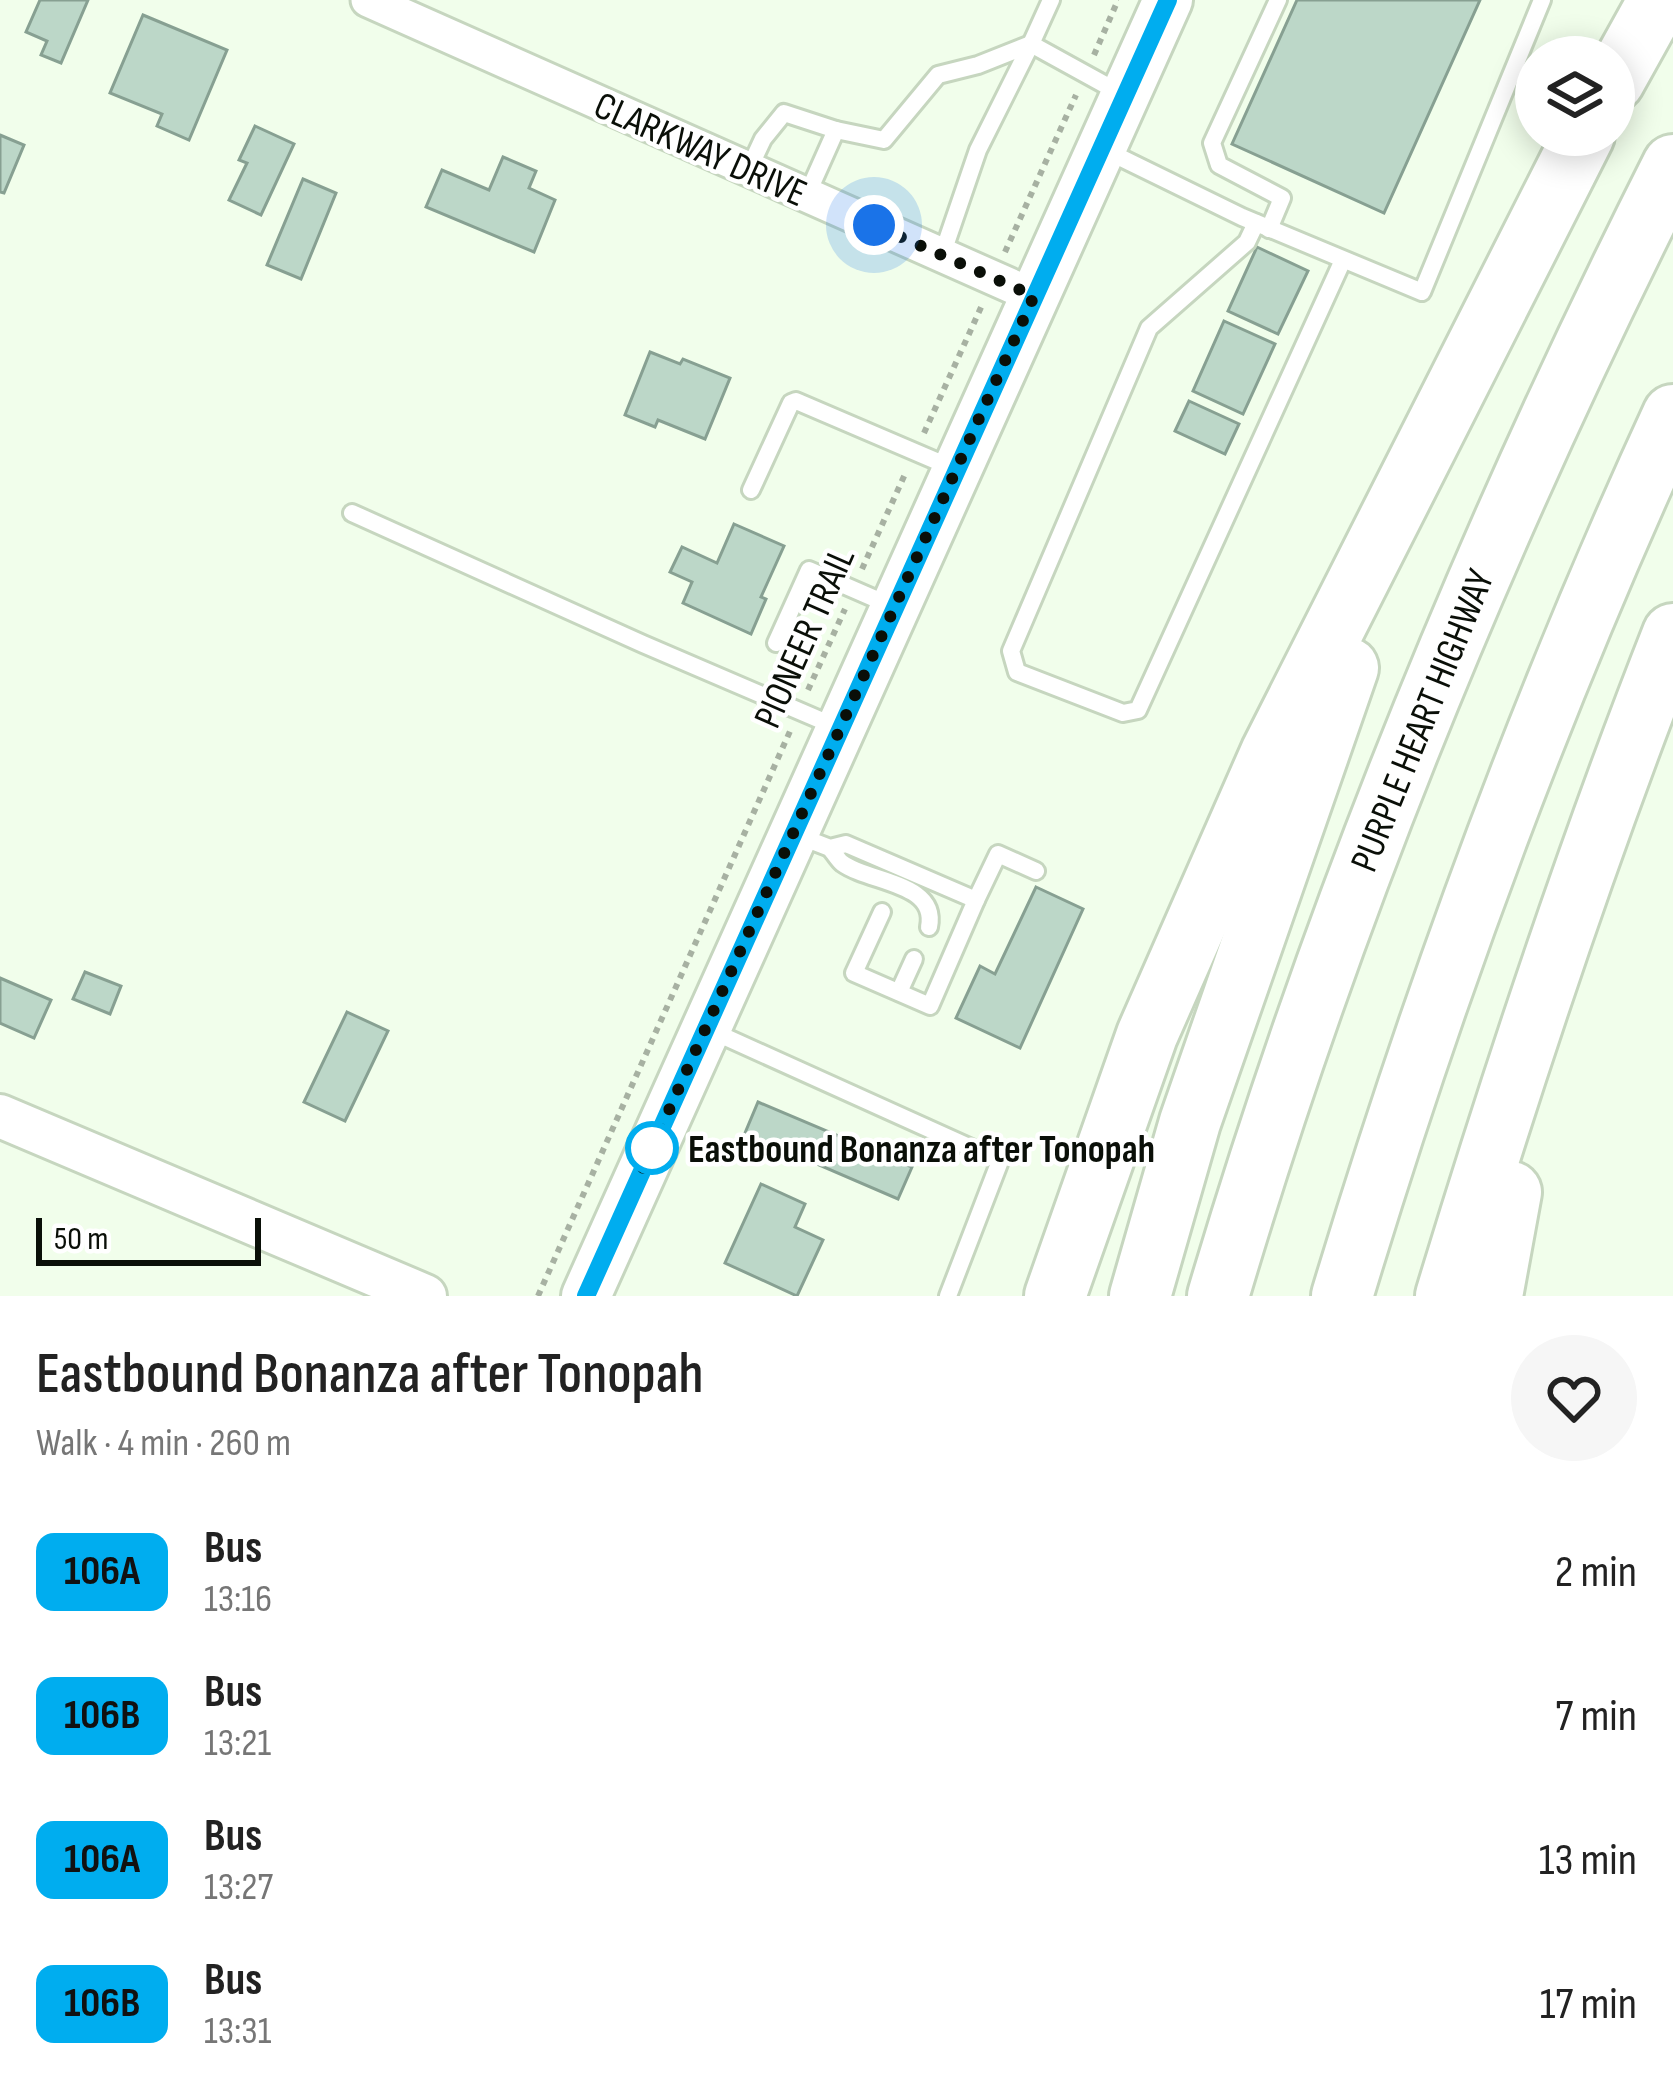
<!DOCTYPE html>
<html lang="en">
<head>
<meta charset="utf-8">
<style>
	:root { --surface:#fff; --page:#f6f6f6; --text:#222; --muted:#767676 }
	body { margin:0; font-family:"Sofia Sans Condensed",sans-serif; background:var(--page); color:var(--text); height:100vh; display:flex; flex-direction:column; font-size:45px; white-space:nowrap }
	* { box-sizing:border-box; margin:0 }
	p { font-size:39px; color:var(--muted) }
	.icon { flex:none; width:66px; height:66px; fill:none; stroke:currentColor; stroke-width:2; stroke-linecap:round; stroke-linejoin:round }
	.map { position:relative; height:1296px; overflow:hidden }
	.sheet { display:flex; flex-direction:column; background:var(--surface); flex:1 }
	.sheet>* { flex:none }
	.badge { padding:0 24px; border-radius:18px; font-size:42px; line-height:78px }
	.buttons { position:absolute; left:1515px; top:36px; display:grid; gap:24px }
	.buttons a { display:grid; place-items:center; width:120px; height:120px; border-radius:50%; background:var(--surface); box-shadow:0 6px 30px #0003; font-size:60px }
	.scale { position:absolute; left:36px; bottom:30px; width:225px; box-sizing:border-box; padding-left:12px; border:6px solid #0a0f08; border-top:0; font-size:33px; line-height:42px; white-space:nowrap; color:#0a0f08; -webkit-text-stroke:9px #fff; paint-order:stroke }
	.you { position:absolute; width:60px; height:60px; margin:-30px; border:9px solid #fff; border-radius:50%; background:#1a73e8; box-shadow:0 0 0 18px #1a73e833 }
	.map>.badge { position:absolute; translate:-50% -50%; box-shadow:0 0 0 6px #fff }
	.round { display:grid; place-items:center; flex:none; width:126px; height:126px; border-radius:63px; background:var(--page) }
	.head { display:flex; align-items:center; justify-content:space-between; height:204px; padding:0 36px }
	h1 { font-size:57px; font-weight:600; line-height:90px }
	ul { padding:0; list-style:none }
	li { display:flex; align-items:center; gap:36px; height:144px; padding:0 36px }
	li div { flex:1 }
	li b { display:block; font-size:45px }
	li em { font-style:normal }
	li .badge { min-width:132px; font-weight:700; text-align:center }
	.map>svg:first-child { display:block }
	.building { fill:#bcd7c8; stroke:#87a092; stroke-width:3 }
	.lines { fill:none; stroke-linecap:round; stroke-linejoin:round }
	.service-casing { stroke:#c6d6bf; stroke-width:22 }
	.minor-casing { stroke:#c6d6bf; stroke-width:39 }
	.tertiary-casing { stroke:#c6d6bf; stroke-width:48 }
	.secondary-casing { stroke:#c6d6bf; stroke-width:54 }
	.motorway-casing { stroke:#c6d6bf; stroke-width:66 }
	.path { stroke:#a7b1a2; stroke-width:6; stroke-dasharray:6 6; stroke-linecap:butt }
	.service { stroke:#fff; stroke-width:16 }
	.minor { stroke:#fff; stroke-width:33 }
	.tertiary { stroke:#fff; stroke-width:42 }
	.secondary { stroke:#fff; stroke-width:48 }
	.motorway { stroke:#fff; stroke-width:60 }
	.line-casing { stroke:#fff; stroke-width:27 }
	.line { stroke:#00adef; stroke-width:18 }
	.walk { stroke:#0a0f08; stroke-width:12; stroke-dasharray:0 21.6 }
	.stop-dot { fill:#fff; stroke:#00adef; stroke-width:6 }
	.labels { text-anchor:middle; stroke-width:9; stroke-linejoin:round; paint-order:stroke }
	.street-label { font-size:39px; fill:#0a0f08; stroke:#fff }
	.stop-label { font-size:39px; font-weight:bold; fill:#0a0f08; stroke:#fff; text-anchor:start }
</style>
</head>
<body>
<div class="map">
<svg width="1673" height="1296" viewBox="0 0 1673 1296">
	<rect width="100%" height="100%" fill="#f1feeb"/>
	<!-- building -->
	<g class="building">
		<polygon points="40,0 88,0 61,63 41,55 47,41 26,32"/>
		<polygon points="1297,0 1480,0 1384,213 1232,144"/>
		<polygon points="143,15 227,50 189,140 157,126 162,114 110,93"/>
		<polygon points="255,126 294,144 261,215 229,200 247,163 239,160"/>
		<polygon points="0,135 24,145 4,193 0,192"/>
		<polygon points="503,157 536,171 529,188 555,200 534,252 426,207 442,170 489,190"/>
		<polygon points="303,179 336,193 301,279 267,265"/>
		<polygon points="1257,247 1308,271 1278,334 1228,311"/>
		<polygon points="1224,321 1275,344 1243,414 1193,391"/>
		<polygon points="650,352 680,364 683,359 730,378 705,439 658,420 655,427 625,415"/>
		<polygon points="1189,401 1239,424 1225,454 1175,431"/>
		<polygon points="734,524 784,546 761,597 766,599 751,634 683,603 692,582 670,572 682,547 717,563"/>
		<polygon points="1036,887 1083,909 1020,1048 956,1018 980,966 995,974"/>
		<polygon points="85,972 121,986 110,1014 73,999"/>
		<polygon points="0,978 51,1000 34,1038 0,1023"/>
		<polygon points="347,1012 388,1031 345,1121 304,1102"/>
		<polygon points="758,1102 912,1167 898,1199 745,1133"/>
		<polygon points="761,1184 805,1204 795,1227 823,1240 797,1296 725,1263"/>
	</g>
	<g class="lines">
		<!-- service casing -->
		<g class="service-casing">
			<g id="service">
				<polyline points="1051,0 1031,44 1120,93"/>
				<polyline points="1107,151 1242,217 1422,292 1542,0"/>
				<polyline points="749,169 763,139 784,113 836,130 884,140 938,75 978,65 1031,44"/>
				<polyline points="807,195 836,130"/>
				<polyline points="1256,223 1247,242 1149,328 1011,651 1017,672 1123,713 1138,710 1343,260"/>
				<polyline points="1269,229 1282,198 1219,165 1212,143 1278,0"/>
				<polyline points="942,255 978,150 1031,44"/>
				<polyline points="751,490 791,403 796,401 955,469"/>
				<polyline points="352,513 643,644 839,728"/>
				<polyline points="776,643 809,570 894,607"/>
				<polyline points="799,836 830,848 846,844 976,900 930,1006 854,973 882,912"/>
				<path d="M830,848c2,2 9,13 12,15 27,20 96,19 87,64"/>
				<polyline points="976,900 998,854 1036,871"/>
				<polyline points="899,992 914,959"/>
				<polyline points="712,1031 1000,1161 948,1296"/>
			</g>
		</g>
		<!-- minor casing -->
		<g class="minor-casing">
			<polyline id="minor" points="368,0 1034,296"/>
		</g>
		<!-- tertiary casing -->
		<g class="tertiary-casing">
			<polyline id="tertiary" points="0,1116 425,1296"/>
		</g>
		<!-- secondary casing -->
		<g class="secondary-casing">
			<polyline id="secondary" points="586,1296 1168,0"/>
		</g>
		<!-- motorway casing -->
		<g class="motorway-casing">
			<g id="motorway">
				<polyline points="1614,81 1659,0"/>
				<polyline points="1055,1296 1147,1035 1271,753 1584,135"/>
				<polyline points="1140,1296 1190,1122 1348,668"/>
				<path d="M1218,1296c116,-391 271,-767 455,-1131"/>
				<path d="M1342,1296c91,-301 199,-595 331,-881"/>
				<path d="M1446,1296c68,-224 141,-444 227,-662"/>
				<polyline points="1492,1296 1511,1192"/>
			</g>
		</g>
		<!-- path -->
		<g class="path">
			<polyline points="1094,55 1118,0"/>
			<polyline points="1005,252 1076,95"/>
			<polyline points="924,433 983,303"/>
			<polyline points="862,569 906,472"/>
			<polyline points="808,690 845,609"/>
			<polyline points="538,1296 791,729"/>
		</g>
		<!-- service -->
		<use href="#service" class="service"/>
		<!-- minor -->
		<use href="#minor" class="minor"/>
		<!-- tertiary -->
		<use href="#tertiary" class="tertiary"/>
		<!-- secondary -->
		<use href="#secondary" class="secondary"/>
		<!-- motorway -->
		<use href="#motorway" class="motorway"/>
	</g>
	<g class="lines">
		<!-- line casing -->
		<g class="line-casing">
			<polyline id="line" points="586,1296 1168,0"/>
		</g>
		<!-- line -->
		<use href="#line" class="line"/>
		<!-- walk -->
		<polyline class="walk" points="652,1148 643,1168 1034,296 874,225"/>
	</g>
	<!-- markers -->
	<circle class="stop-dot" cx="652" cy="1148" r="24"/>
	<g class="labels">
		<!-- street labels -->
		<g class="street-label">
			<text transform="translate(701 148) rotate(24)" y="14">CLARKWAY DRIVE</text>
			<text transform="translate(803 637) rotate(-66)" y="14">PIONEER TRAIL</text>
			<text transform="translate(1421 720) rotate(-68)" y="14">PURPLE HEART HIGHWAY</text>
		</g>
		<!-- stop labels -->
		<g class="stop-label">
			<text x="688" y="1162">Eastbound Bonanza after Tonopah</text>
		</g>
	</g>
</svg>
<div class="buttons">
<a><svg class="icon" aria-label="layers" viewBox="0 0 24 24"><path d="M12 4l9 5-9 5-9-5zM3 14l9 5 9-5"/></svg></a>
</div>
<div class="scale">50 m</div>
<div class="you" style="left:874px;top:225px"></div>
</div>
<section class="sheet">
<div class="head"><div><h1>Eastbound Bonanza after Tonopah</h1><p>Walk · 4 min · 260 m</p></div><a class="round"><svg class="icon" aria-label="heart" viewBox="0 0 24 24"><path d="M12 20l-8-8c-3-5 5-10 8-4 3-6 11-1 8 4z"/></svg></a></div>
<ul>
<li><span class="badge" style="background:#00adef;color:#111">106A</span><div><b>Bus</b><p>13:16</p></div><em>2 min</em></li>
<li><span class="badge" style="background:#00adef;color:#111">106B</span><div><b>Bus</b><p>13:21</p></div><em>7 min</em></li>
<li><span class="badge" style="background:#00adef;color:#111">106A</span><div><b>Bus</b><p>13:27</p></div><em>13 min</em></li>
<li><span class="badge" style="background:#00adef;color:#111">106B</span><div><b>Bus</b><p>13:31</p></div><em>17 min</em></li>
</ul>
</section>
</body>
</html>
